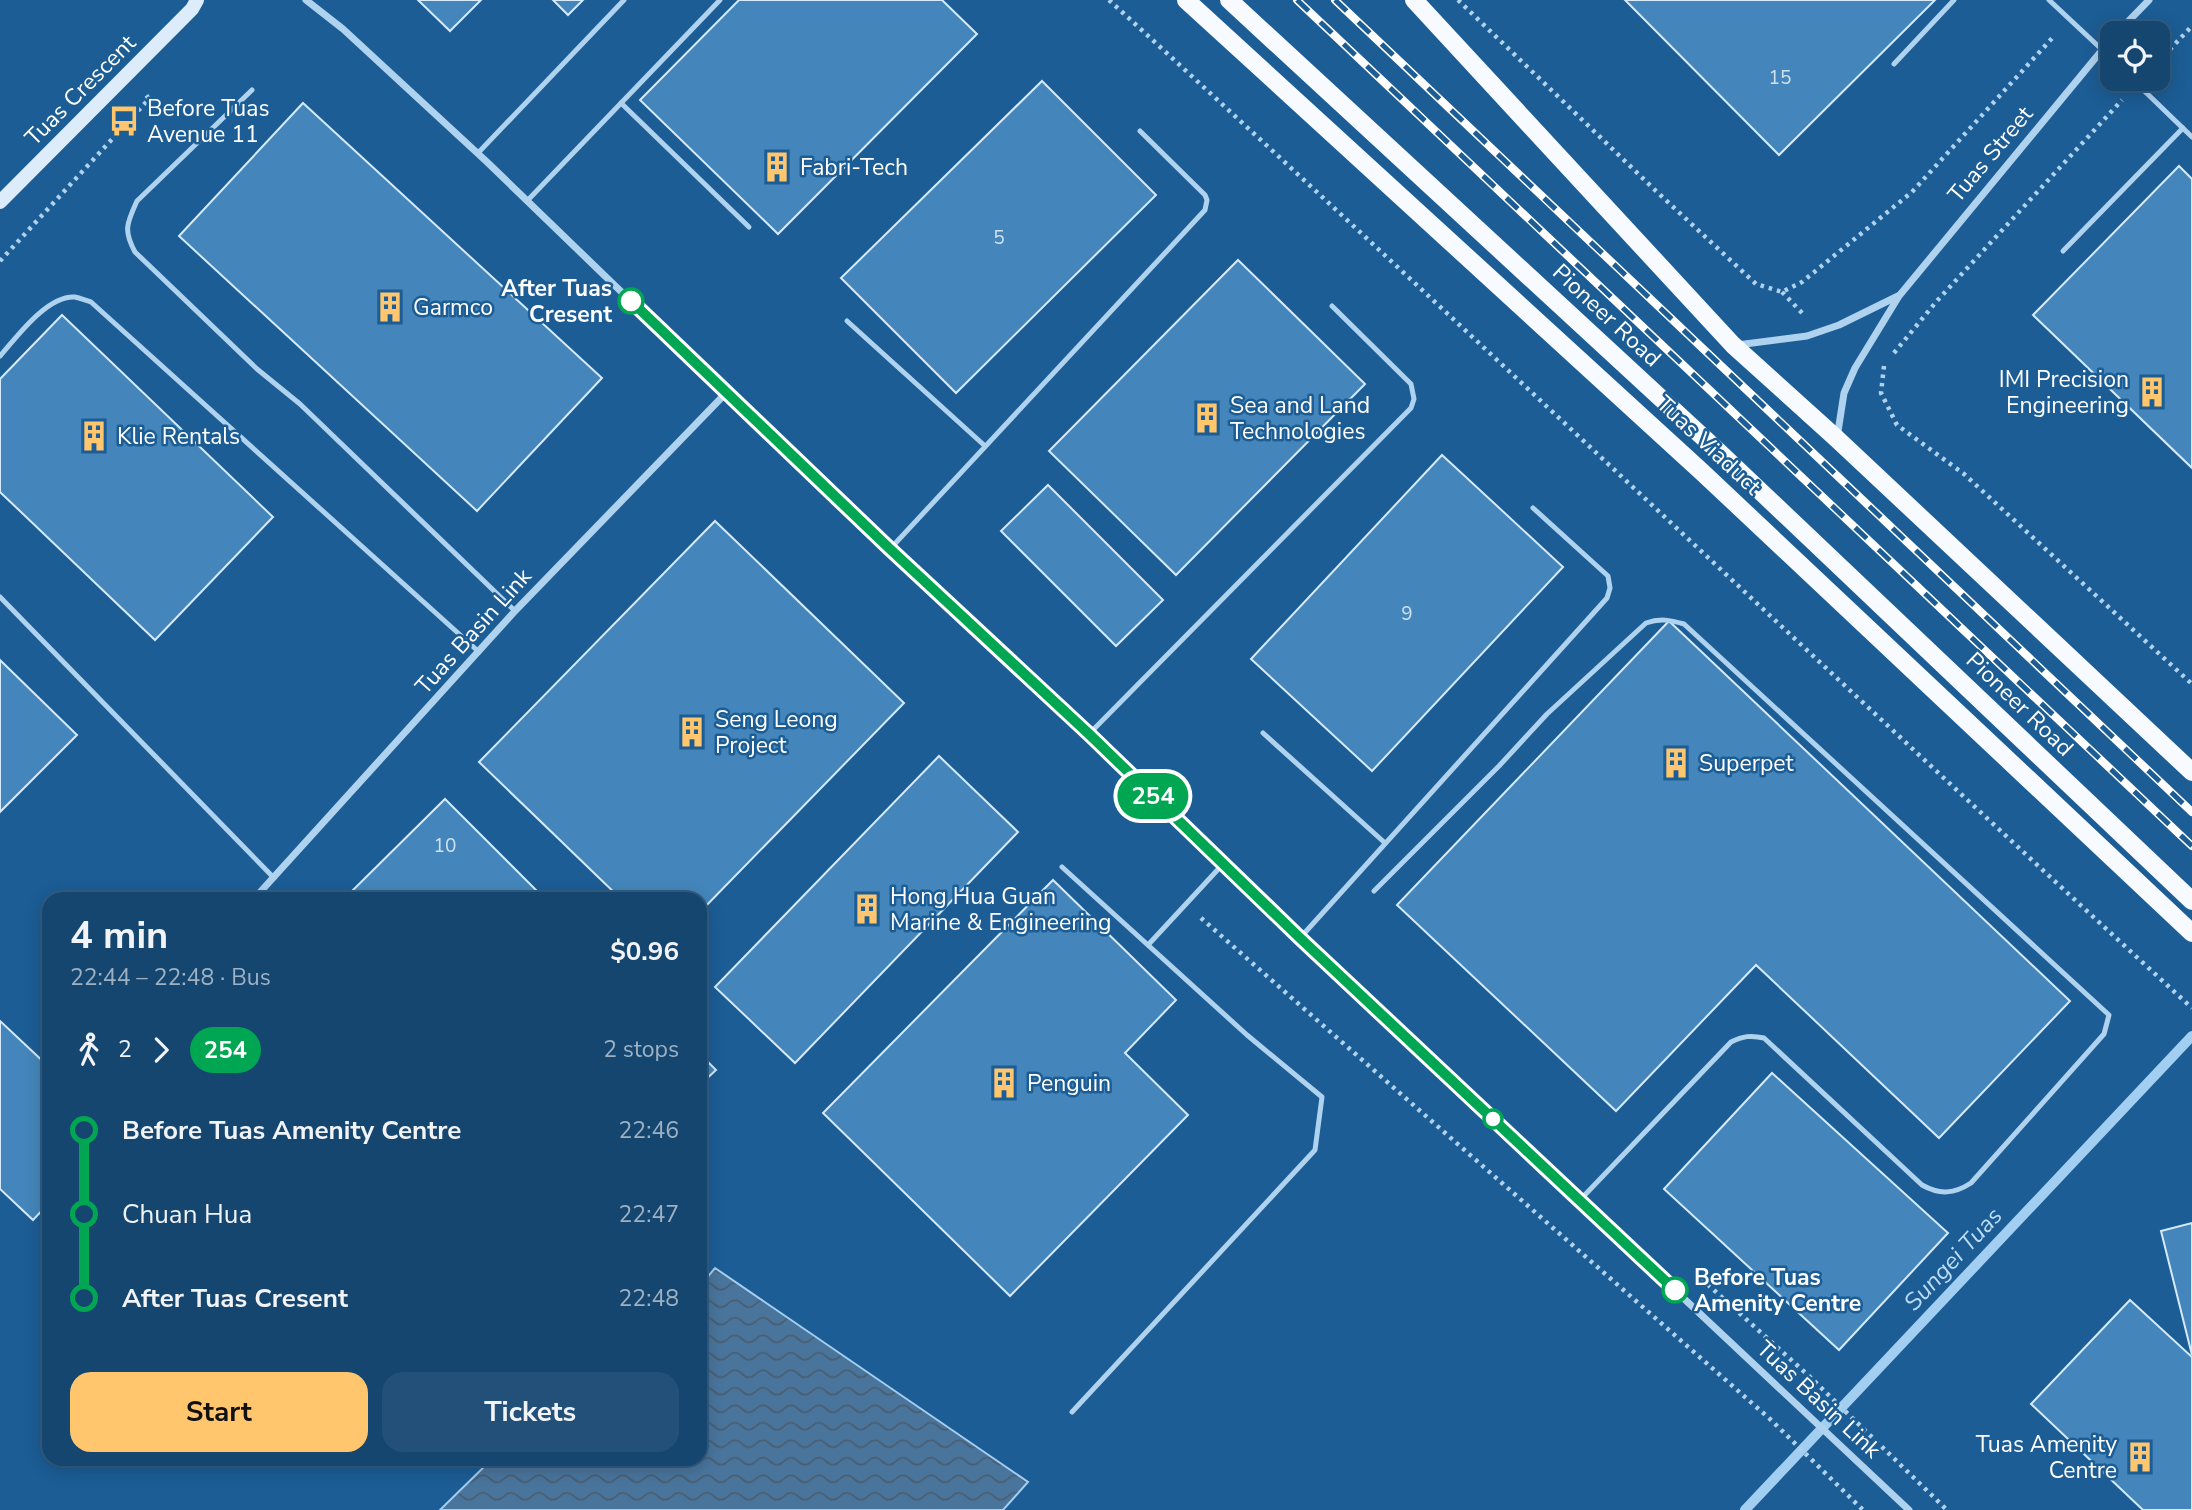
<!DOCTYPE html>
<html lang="en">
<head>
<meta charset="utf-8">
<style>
	:root { --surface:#154670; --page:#225078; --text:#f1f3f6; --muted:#9db1c3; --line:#345e83; --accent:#ffc66d }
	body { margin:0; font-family:"Nunito Sans",sans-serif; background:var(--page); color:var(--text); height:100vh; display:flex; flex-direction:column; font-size:26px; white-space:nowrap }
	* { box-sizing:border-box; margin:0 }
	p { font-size:23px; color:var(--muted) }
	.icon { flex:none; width:38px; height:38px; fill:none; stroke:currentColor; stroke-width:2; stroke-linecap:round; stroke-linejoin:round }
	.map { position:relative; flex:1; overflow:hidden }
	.drawer { position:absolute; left:42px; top:892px; width:665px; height:574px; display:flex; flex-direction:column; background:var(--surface); border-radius:21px; box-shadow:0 4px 18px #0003,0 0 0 2px var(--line) }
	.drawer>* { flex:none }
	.badge { padding:0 14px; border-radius:23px; font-size:24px; line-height:46px }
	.controls { position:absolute; left:2100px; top:21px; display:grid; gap:14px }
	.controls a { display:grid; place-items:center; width:70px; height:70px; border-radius:14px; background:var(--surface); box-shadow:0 4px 18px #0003,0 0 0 2px var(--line); font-size:35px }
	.map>.badge { position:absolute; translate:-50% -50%; box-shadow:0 0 0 4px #fff }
	.legs { display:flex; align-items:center; gap:10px; height:77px; padding:0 28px; font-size:23px }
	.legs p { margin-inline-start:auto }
	.summary { display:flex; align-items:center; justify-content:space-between; height:119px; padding:0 28px }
	h1 { font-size:38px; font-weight:700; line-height:52px }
	.button { display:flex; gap:14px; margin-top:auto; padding:14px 28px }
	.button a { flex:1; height:80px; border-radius:21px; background:var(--accent); color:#111; font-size:28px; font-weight:700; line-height:80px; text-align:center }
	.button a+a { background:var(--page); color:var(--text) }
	ul { padding:0 28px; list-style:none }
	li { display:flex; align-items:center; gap:24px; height:84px; font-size:26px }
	li i { display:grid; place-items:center; width:10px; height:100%; margin:0 9px; background:currentColor }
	li i::after { content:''; width:18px; height:18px; margin:-9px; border:5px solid; border-radius:50%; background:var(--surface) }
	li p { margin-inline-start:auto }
	li:first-child i { background:linear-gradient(#0000 50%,currentColor 0) }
	li:last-child i { background:linear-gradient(currentColor 50%,#0000 0) }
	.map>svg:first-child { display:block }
	.water { fill:url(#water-waves); stroke:#a2cef1; stroke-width:2 }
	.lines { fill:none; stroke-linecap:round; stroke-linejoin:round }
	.stream { stroke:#a2cef1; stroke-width:10 }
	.building { fill:#4486bb; stroke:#d5eafb; stroke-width:2 }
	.path { stroke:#afd2ef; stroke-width:4.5; stroke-dasharray:3.5 5; stroke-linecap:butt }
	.lane { stroke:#afd2ef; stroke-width:5 }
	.street { stroke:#afd2ef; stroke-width:7 }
	.secondary { stroke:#dcecfb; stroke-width:14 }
	.primary { stroke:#f7fbff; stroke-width:18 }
	.rail-casing { stroke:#fff; stroke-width:8 }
	.rail { stroke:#1c5d95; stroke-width:5; stroke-dasharray:16; stroke-linecap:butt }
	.line-1-casing { stroke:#fff; stroke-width:16 }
	.line-1 { stroke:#00a651; stroke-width:10 }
	.stop-1-dot { fill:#fff; stroke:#00a651; stroke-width:3.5 }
	.labels { text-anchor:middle; stroke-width:5; stroke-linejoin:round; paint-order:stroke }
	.number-label { font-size:19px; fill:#d0e1ee }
	.street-label { font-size:23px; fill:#fff; stroke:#1c5d95 }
	.poi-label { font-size:23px; fill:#fff; stroke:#1c5d95; text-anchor:start }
	.stop-label { font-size:23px; font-weight:bold; fill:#fff; stroke:#1c5d95; text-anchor:end }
	.water-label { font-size:24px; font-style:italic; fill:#bbdcf6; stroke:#1c5d95 }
</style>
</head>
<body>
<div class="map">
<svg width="2192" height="1510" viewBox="0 0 2192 1510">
	<defs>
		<pattern id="water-waves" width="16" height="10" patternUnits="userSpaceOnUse" patternTransform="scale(1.75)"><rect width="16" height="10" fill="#49759d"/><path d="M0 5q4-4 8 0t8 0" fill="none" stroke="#4b5e70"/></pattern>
	</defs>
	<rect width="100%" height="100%" fill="#1c5d95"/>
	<!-- water -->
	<polygon class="water" points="715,1268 1028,1482 1003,1510 440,1510 491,1460 700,1460 700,1286"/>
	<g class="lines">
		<!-- stream -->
		<polyline class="stream" points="1745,1510 2192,1036"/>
	</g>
	<!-- building -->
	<g class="building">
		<polygon points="418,0 481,0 450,31"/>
		<polygon points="553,0 583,0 568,15"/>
		<polygon points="739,0 942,0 977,34 778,234 640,100"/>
		<polygon points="1625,0 1935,0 1779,155"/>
		<polygon points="1042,81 1156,195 956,393 841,278"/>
		<polygon points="303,103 602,378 477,511 179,236"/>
		<polygon points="2179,166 2192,179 2192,468 2033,315"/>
		<polygon points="1238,260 1365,384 1176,575 1049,451"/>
		<polygon points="62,315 273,517 155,640 0,492 0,379"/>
		<polygon points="1442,455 1563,567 1372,771 1251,659"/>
		<polygon points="1048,485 1163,600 1116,646 1001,531"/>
		<polygon points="715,521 904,703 700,912 700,900 622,900 479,762"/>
		<polygon points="1669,621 2070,1001 1939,1138 1756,965 1616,1111 1397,905"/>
		<polygon points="0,660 77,735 0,812"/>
		<polygon points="939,756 1018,832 795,1063 715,987"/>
		<polygon points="445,799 546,900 359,900 351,892"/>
		<polygon points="1053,880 1176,1000 1125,1053 1188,1115 1010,1296 823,1113"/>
		<polygon points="0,1021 49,1067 49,1203 33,1220 0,1189"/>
		<polygon points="700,1054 716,1070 700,1085"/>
		<polygon points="1772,1073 1948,1233 1839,1350 1664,1189"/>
		<polygon points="2192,1223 2192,1355 2161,1231"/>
		<polygon points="2130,1300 2192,1357 2192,1510 2143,1510 2031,1404"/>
	</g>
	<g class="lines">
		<!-- path -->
		<g class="path">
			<path d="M1109,0c363,333 720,674 1083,1008"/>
			<polyline points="1458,0 1656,191 1756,284 1782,292 1802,282 1912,192 2055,35"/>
			<polyline points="2158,62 2192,26"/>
			<polyline points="0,261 149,99 144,92"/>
			<polyline points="1782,292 1804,315"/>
			<polyline points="1894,353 1936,302 2122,100"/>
			<polyline points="1884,366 1881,393 1897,425 1964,474 2192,684"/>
			<polyline points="1201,918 1770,1419 1863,1510"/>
			<polyline points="1695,1273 1809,1376 1947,1510"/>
		</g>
		<!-- lane -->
		<g class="lane">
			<polyline points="2049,0 2112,59"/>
			<polyline points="1894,64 1954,0"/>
			<polyline points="2132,79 2192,137"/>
			<path d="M252,90l-115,111c-10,22 -14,29 -2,51l122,117 43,35 215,207"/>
			<polyline points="621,103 749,227"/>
			<polyline points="478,153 624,0"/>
			<polyline points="527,201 720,0"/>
			<polyline points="2063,251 2183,128"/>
			<polyline points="847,321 985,446"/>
			<path d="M0,356c16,-18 47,-61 75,-59 5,1 12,4 16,5l388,350"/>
			<polyline points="890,549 1205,210 1207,200 1205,195 1140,131"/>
			<polyline points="0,597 274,878"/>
			<polyline points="1263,733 1385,843"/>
			<polyline points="1089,734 1411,408 1414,399 1411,384 1332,306"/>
			<polyline points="1062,867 1247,1035 1322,1097 1315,1150 1072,1412"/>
			<path d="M1374,891l125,-125 48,-52 99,-91c14,-5 24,-3 38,1l425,391 -5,19 -133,149c-17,11 -31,12 -49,2l-158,-147c-13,-3 -21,-2 -33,4l-151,158"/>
			<polyline points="1300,938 1607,598 1610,588 1608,576 1533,508"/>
			<polyline points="1148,945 1223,864"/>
		</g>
		<!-- street -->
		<g class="street">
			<polyline points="306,0 343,29 487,162 726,393 1089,734 1300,938 1909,1510"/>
			<polyline points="2117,33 2149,0"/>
			<polyline points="1737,345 1807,336 1839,325 1898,296"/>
			<polyline points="1837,438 1844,393 1855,368 1899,296 2112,38"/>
			<polyline points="253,900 515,611 726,393"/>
		</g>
		<!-- secondary -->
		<polyline class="secondary" points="0,202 192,9 197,0"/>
		<!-- primary -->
		<g class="primary">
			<polyline points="1186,0 1702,472 2192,933"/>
			<polyline points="1229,0 1718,451 2192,901"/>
			<polyline points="1414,0 1733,345 1836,438 2192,772"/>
		</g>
		<!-- rail casing -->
		<g class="rail-casing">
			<g id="rail">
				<polyline points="1297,0 2192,846"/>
				<polyline points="1335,0 2192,812"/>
			</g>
		</g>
		<!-- rail -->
		<use href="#rail" class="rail"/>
	</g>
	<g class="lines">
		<!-- line-1 casing -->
		<g class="line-1-casing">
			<polyline id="line-1" points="631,301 890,549 1089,734 1300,938 1675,1290"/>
		</g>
		<!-- line-1 -->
		<use href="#line-1" class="line-1"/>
	</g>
	<!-- icons -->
	<defs>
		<g id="bus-bare" transform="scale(2.415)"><path d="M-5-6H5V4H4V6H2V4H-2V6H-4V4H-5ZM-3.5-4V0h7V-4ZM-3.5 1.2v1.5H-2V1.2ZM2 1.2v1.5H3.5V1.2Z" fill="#ffc66d" stroke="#1c5d95" stroke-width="2.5" paint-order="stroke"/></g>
		<g id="building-bare" transform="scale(2.415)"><path d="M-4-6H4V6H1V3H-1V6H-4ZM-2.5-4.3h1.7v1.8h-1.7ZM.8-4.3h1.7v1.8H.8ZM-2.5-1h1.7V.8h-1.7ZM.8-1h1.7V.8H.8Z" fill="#ffc66d" stroke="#1c5d95" stroke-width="2.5" paint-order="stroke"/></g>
	</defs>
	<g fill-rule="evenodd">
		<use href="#bus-bare" x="124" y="121"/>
		<use href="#building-bare" x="777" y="167"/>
		<use href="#building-bare" x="390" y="307"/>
		<use href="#building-bare" x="2152" y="392"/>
		<use href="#building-bare" x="1207" y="418"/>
		<use href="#building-bare" x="94" y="436"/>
		<use href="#building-bare" x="692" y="732"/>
		<use href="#building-bare" x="1676" y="763"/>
		<use href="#building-bare" x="867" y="909"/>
		<use href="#building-bare" x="1004" y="1083"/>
		<use href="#building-bare" x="2140" y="1457"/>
	</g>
	<!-- markers -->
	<g class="stop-1-dot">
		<circle cx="631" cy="301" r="12"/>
		<circle cx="1493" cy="1119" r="9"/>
		<circle cx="1675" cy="1290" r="12"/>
	</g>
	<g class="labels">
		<!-- number labels -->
		<g class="number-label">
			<text x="1780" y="84">15</text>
			<text x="999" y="244">5</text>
			<text x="1407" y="620">9</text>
			<text x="445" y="852">10</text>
		</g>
		<!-- street labels -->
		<g class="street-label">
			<text transform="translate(80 90) rotate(-45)" y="8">Tuas Crescent</text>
			<text transform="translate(1990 154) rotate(-50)" y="8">Tuas Street</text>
			<text transform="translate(1607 315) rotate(43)" y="8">Pioneer Road</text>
			<text transform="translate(1709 445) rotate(43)" y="8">Tuas Viaduct</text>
			<text transform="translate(473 631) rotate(-48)" y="8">Tuas Basin Link</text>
			<text transform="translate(2020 704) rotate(44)" y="8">Pioneer Road</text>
			<text transform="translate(1819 1399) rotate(43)" y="8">Tuas Basin Link</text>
		</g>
		<!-- poi labels -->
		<g class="poi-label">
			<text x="147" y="116">Before Tuas<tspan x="147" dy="26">Avenue 11</tspan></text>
			<text x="800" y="175">Fabri-Tech</text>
			<text x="413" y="315">Garmco</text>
			<text x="2129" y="387" text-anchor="end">IMI Precision<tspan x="2129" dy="26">Engineering</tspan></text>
			<text x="1230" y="413">Sea and Land<tspan x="1230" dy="26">Technologies</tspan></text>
			<text x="117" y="444">Klie Rentals</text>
			<text x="715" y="727">Seng Leong<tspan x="715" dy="26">Project</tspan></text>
			<text x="1699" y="771">Superpet</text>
			<text x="890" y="904">Hong Hua Guan<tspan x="890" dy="26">Marine &amp; Engineering</tspan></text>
			<text x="1027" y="1091">Penguin</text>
			<text x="2117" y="1452" text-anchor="end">Tuas Amenity<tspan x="2117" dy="26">Centre</tspan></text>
		</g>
		<!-- stop labels -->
		<g class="stop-label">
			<text x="612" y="296">After Tuas<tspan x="612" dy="26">Cresent</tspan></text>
			<text x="1694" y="1285" text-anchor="start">Before Tuas<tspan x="1694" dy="26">Amenity Centre</tspan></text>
		</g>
		<!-- water labels -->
		<g class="water-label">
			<text transform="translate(1953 1259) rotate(-47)" y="8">Sungei Tuas</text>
		</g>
	</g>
</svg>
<div class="controls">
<a><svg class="icon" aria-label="locate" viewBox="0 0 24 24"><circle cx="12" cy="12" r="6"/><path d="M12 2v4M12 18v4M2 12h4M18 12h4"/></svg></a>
</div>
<b class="badge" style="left:1153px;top:796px;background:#00a651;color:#fff">254</b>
<section class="drawer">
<div class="summary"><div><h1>4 min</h1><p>22:44 – 22:48 · Bus</p></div><b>$0.96</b></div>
<div class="legs"><svg class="icon" aria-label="walk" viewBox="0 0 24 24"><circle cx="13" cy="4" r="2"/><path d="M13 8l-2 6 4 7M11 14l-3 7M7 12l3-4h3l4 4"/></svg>2<svg class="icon" aria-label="forward" viewBox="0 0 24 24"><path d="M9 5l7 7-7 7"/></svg><b class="badge" style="background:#00a651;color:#fff">254</b><p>2 stops</p></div>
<ul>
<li><i style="color:#00a651"></i><b>Before Tuas Amenity Centre</b><p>22:46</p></li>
<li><i style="color:#00a651"></i><span>Chuan Hua</span><p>22:47</p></li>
<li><i style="color:#00a651"></i><b>After Tuas Cresent</b><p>22:48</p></li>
</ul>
<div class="button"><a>Start</a><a>Tickets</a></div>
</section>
</div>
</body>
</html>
